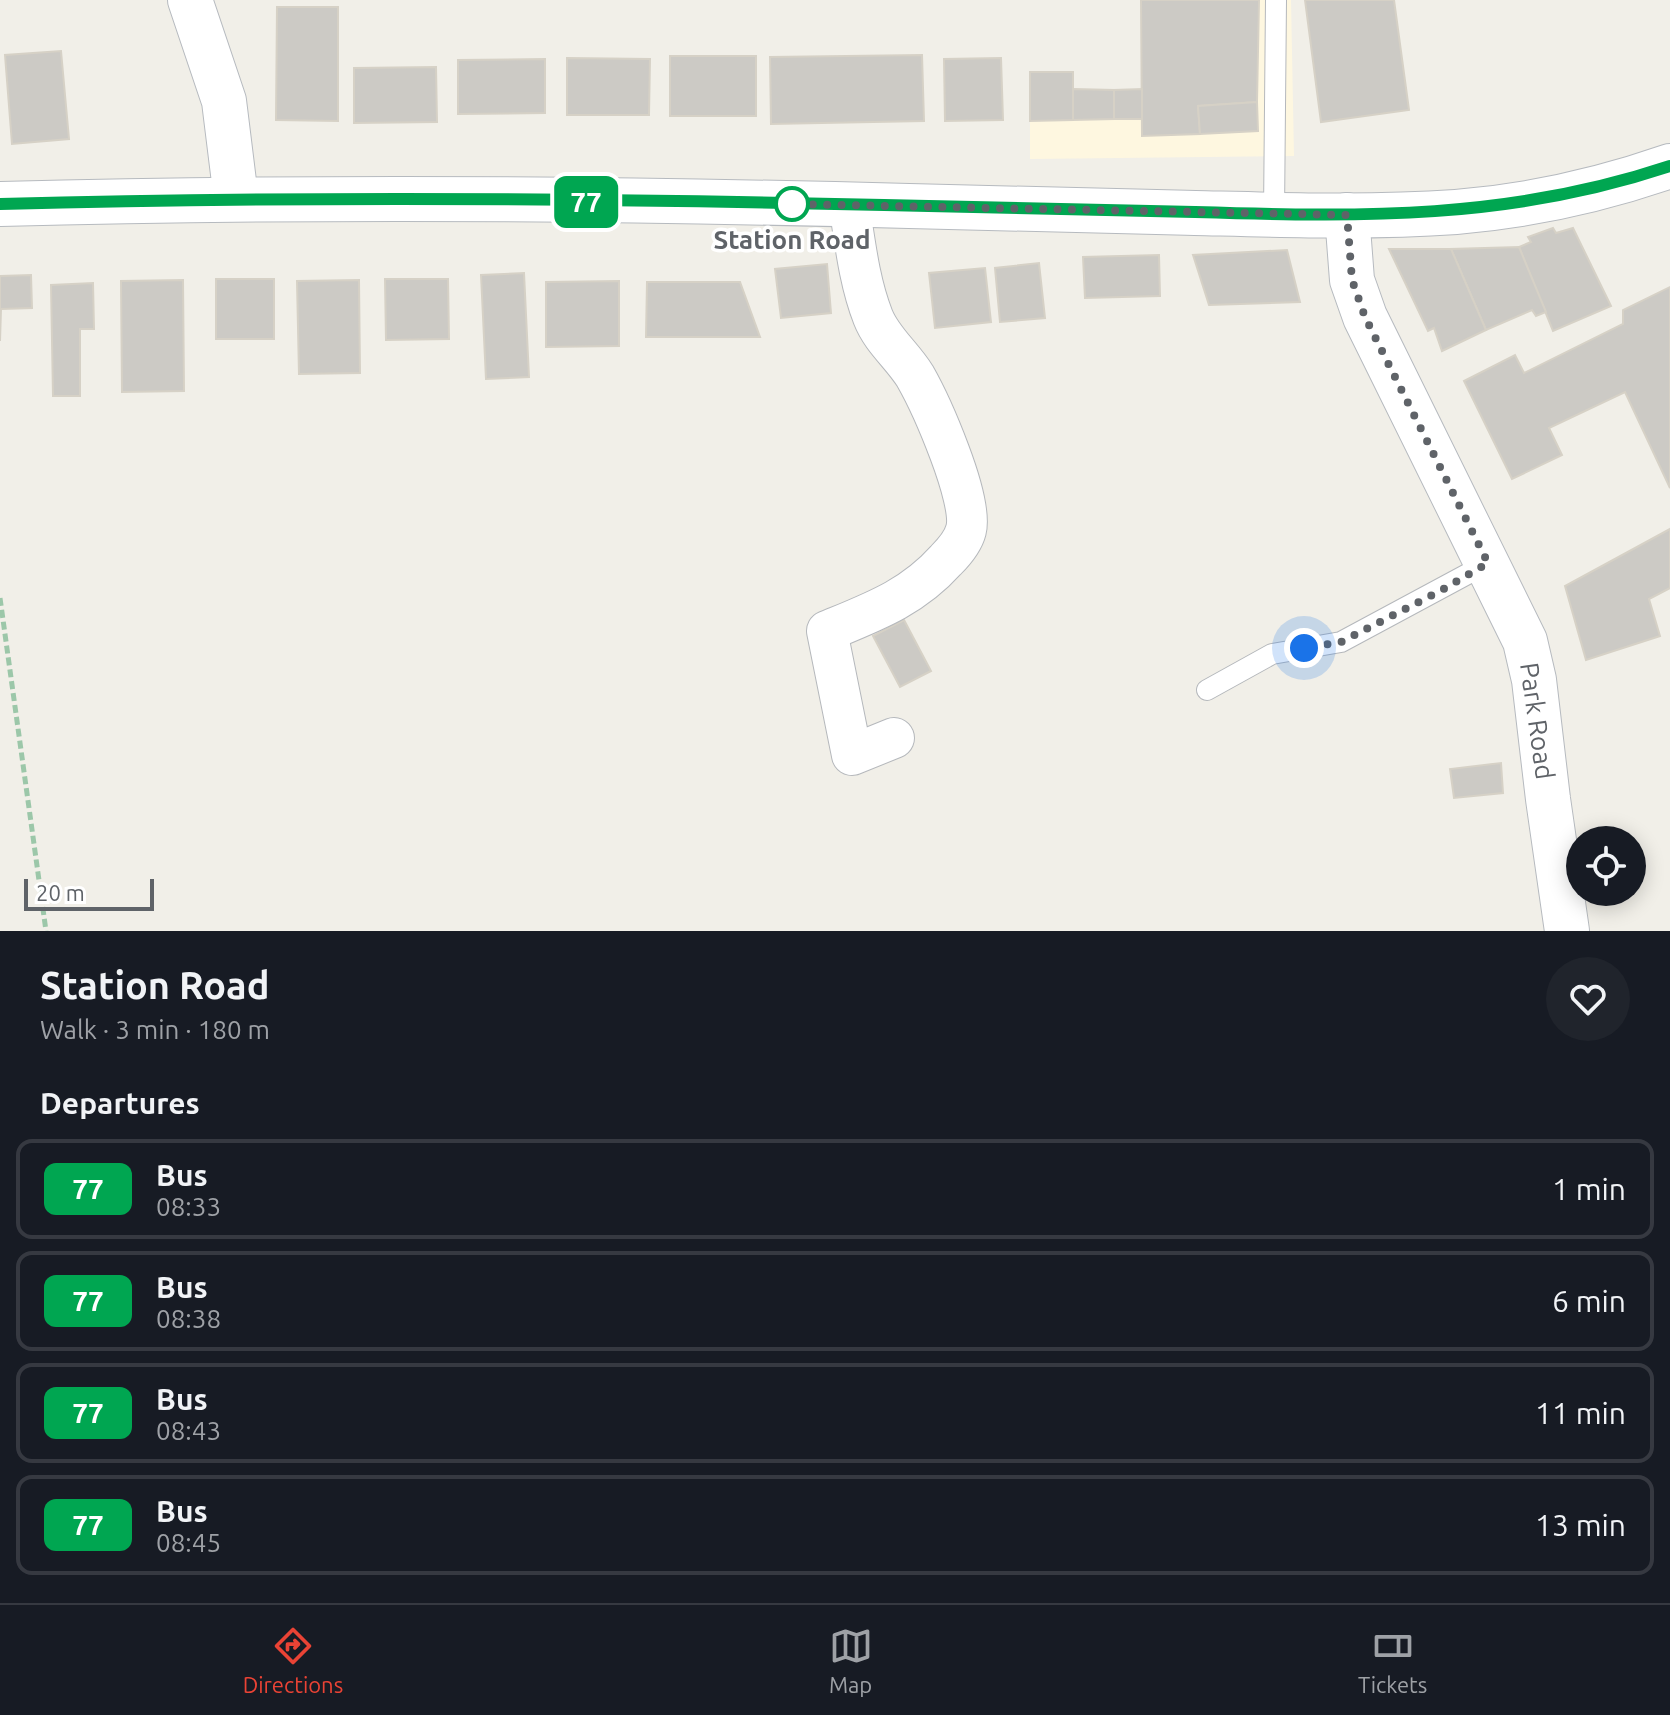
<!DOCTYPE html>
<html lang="en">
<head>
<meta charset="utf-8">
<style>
	:root { --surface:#171b24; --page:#20242c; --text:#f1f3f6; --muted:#9ea1a6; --line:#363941; --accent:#ea4335 }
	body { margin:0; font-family:Ubuntu,sans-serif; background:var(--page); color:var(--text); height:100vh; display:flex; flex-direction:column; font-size:30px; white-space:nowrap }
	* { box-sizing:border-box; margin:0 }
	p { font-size:26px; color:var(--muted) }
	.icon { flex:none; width:44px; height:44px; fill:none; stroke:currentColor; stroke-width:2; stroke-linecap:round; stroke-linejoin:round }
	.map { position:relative; height:931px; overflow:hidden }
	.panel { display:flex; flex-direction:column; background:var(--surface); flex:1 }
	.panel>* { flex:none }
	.badge { padding:0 16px; border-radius:12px; font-size:28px; line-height:52px }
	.tools { position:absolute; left:1566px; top:826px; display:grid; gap:16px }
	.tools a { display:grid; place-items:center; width:80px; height:80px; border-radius:50%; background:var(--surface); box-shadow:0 4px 20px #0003; font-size:40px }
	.scale { position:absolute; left:24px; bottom:20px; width:130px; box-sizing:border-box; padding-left:8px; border:4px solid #5f6368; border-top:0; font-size:22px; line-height:28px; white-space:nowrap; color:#5f6368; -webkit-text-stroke:6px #fff; paint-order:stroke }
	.you { position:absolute; width:40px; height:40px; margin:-20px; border:6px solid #fff; border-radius:50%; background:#1a73e8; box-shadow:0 0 0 12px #1a73e833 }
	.map>.badge { position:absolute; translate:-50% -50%; box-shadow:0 0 0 4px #fff }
	h2 { padding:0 40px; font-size:30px; line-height:72px }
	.round { display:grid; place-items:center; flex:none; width:84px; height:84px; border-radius:42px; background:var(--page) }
	.overview { display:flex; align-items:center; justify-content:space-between; height:136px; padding:0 40px }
	h1 { font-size:38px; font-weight:700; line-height:60px }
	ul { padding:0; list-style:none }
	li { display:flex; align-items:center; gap:24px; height:100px; margin:0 16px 12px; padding:0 24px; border:4px solid var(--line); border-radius:16px }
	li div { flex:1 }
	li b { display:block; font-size:30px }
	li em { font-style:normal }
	li .badge { min-width:88px; font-weight:700; text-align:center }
	.dock { display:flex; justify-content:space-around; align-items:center; height:112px; border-top:2px solid var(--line); background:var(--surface); font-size:22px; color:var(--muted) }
	.dock a { display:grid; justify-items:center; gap:4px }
	.dock .active { color:var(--accent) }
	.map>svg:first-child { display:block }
	.commercial { fill:#fef7e0 }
	.building { fill:#cccac5; stroke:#d6d1c6; stroke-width:2 }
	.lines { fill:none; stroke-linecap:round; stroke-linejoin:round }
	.lane-casing { stroke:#b5b8bc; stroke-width:22 }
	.street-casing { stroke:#b5b8bc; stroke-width:42 }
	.secondary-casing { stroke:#b6babf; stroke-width:46 }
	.path { stroke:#9cc7a9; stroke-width:5; stroke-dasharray:8 4; stroke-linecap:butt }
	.lane { stroke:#fff; stroke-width:20 }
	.street { stroke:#fff; stroke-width:40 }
	.secondary { stroke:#fff; stroke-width:44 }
	.line-casing { stroke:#fff; stroke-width:18 }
	.line { stroke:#00a651; stroke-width:12 }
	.walk { stroke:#5f6368; stroke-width:8; stroke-dasharray:0 14.4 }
	.stop-dot { fill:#fff; stroke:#00a651; stroke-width:4 }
	.labels { text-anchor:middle; stroke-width:7; stroke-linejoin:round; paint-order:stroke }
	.stop-label { font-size:26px; font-weight:bold; fill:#5f6368; stroke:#fff }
	.street-label { font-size:26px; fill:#5f6368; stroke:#fff }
</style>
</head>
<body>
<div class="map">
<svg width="1670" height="931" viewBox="0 0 1670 931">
	<rect width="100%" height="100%" fill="#f1efe8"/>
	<!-- commercial -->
	<polygon class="commercial" points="1141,0 1291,0 1294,156 1030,159 1030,72 1073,72 1073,89 1142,89"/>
	<!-- building -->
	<g class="building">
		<polygon points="1141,0 1259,0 1257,102 1198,106 1200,134 1142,136"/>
		<polygon points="1305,0 1394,0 1409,110 1321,122"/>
		<polygon points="277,7 338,7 338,121 276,120"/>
		<polygon points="61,51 69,139 12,144 5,55"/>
		<polygon points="922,55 924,121 771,124 770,57"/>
		<rect x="670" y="56" width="86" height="60"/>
		<polygon points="567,58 650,59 649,115 567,115"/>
		<polygon points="1001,58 1003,120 945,121 944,59"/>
		<polygon points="545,59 545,113 458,114 458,60"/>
		<polygon points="436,67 437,122 354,123 354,68"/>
		<polygon points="1030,72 1073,72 1073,120 1030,121"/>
		<polygon points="1073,89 1114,90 1114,119 1073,120"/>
		<polygon points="1142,89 1142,119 1114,119 1114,90"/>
		<polygon points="1257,102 1258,131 1200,134 1198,106"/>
		<polygon points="1553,228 1556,233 1573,228 1611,306 1553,331 1519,247 1531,242 1528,237"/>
		<polygon points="1519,247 1546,312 1536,316 1532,310 1486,330 1451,249"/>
		<polygon points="1389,249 1451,249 1486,330 1442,351 1434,328 1428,331"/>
		<polygon points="1287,250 1300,302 1209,305 1193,255"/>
		<polygon points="1159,255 1160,296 1085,298 1083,257"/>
		<polygon points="1039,263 1045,318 1000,322 995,268"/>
		<polygon points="827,264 831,313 781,318 775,269"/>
		<polygon points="985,268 991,322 935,328 929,273"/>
		<polygon points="524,273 529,377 486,379 481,275"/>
		<polygon points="31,275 32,308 1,309 0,341 0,276"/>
		<rect x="216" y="279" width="58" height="60"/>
		<polygon points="385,279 448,279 449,339 386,340"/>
		<polygon points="183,280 184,391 122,392 121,281"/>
		<polygon points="359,280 360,373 299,374 297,281"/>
		<polygon points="619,281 619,346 546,347 546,282"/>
		<polygon points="647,282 740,282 760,337 646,337"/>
		<polygon points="93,283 94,329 80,329 80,396 53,396 51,285"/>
		<polygon points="1670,287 1670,488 1625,392 1549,428 1562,455 1512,479 1464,381 1515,355 1524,373 1623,324 1623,310"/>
		<polygon points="1670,529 1670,588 1649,599 1660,636 1586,660 1565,586"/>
		<polygon points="904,620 931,671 900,687 873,636"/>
		<polygon points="1501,763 1503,793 1454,798 1450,769"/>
	</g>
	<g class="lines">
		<!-- lane casing -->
		<g class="lane-casing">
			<g id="lane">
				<polyline points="1274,214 1276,0"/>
				<polyline points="1207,690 1272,654 1341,642 1488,563"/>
			</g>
		</g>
		<!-- street casing -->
		<g class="street-casing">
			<path id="street" d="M849,204c6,38 10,77 24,113 9,23 29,38 42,59 16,28 59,124 51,154 -3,12 -12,22 -20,30 -34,38 -73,52 -119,71l25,124 42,-17"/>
		</g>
		<!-- secondary casing -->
		<g class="secondary-casing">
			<g id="secondary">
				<polyline points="190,0 224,101 236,198"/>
				<path d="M0,204c303,-8 606,-6 909,2 96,2 191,4 286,7 87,2 175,5 261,-1 73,-6 145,-22 214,-46"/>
				<polyline points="1347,215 1352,280 1365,317 1525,641 1534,680 1548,799 1567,931"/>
			</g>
		</g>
		<!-- path -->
		<polyline class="path" points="0,598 46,931"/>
		<!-- lane -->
		<use href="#lane" class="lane"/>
		<!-- street -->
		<use href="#street" class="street"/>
		<!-- secondary -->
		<use href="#secondary" class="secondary"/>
	</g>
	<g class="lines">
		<!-- line casing -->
		<g class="line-casing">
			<path id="line" d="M0,204c294,-8 590,-6 884,1 104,3 208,5 311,7 167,5 314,8 475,-46"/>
		</g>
		<!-- line -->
		<use href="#line" class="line"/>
		<!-- walk -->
		<polyline class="walk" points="792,204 788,204 1347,215 1352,280 1365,317 1488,563 1442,590 1341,642 1304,648"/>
	</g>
	<!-- markers -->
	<circle class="stop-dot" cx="792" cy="204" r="16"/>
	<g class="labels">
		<!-- stop labels -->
		<g class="stop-label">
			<text x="792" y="249">Station Road</text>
		</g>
		<!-- street labels -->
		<g class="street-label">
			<text transform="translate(1537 721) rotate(82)" y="9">Park Road</text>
		</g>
	</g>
</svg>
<div class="tools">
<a><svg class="icon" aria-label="locate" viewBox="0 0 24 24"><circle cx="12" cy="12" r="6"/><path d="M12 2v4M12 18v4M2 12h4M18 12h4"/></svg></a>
</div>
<div class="scale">20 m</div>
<div class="you" style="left:1304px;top:648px"></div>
<b class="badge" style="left:586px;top:202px;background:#00a651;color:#fff">77</b>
</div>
<section class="panel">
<div class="overview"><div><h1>Station Road</h1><p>Walk · 3 min · 180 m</p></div><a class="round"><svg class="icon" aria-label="heart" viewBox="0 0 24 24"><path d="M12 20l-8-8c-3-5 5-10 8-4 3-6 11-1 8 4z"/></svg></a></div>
<h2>Departures</h2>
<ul>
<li><span class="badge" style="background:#00a651;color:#fff">77</span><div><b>Bus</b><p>08:33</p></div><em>1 min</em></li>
<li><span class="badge" style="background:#00a651;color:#fff">77</span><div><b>Bus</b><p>08:38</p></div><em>6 min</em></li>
<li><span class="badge" style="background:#00a651;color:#fff">77</span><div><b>Bus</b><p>08:43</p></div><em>11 min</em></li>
<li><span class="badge" style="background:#00a651;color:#fff">77</span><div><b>Bus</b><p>08:45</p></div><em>13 min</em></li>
</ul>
</section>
<nav class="dock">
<a class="active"><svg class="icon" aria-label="directions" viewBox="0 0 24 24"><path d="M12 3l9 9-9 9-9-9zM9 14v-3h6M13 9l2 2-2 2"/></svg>Directions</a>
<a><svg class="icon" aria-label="map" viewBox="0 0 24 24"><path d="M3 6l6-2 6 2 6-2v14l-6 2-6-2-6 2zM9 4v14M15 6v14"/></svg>Map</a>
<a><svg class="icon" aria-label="tickets" viewBox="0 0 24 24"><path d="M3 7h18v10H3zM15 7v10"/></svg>Tickets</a>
</nav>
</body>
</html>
